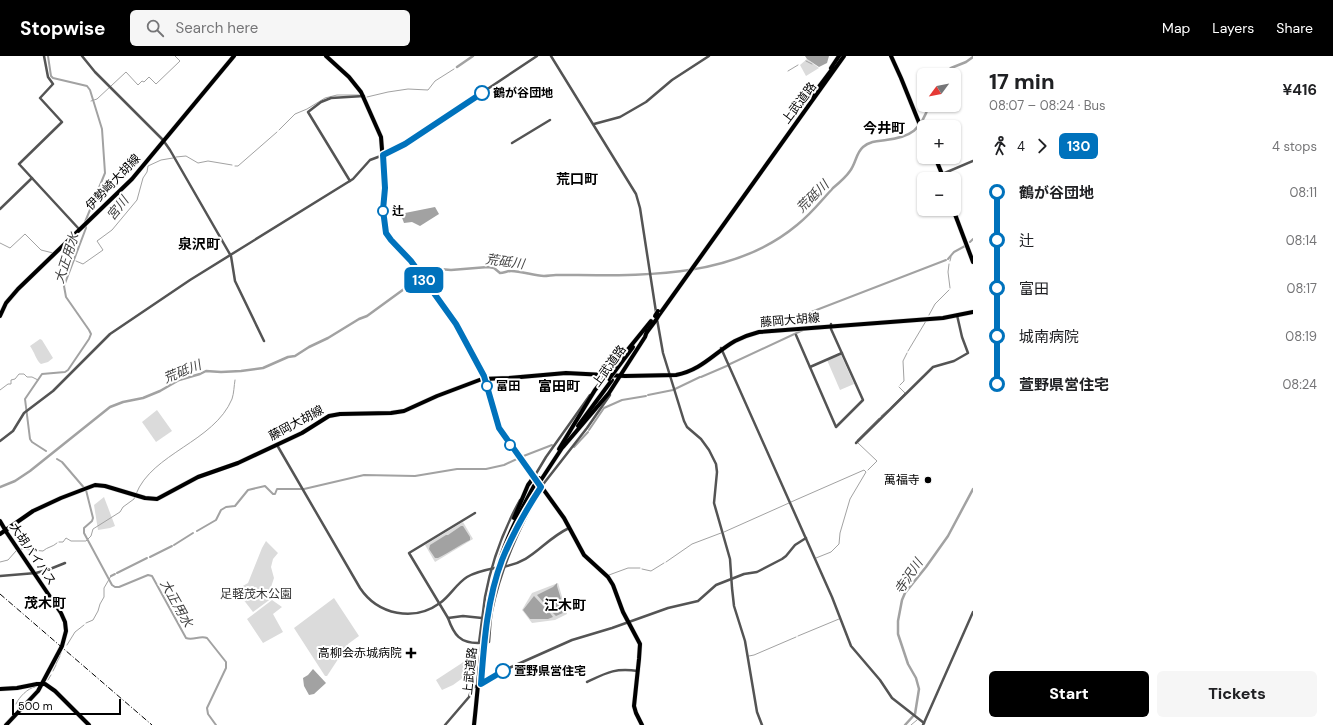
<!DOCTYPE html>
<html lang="en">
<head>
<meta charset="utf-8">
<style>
	:root { --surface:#fff; --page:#f6f6f6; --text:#202124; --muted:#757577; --accent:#000 }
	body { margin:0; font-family:"DM Sans","Noto Sans JP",sans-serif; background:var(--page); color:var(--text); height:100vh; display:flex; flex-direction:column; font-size:15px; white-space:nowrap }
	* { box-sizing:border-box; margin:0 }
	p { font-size:13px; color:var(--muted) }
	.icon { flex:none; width:22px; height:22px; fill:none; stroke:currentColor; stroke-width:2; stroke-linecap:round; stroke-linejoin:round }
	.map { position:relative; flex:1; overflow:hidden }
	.panel { display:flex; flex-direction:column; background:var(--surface); width:360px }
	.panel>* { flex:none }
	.badge { padding:0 8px; border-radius:6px; font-size:14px; line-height:26px }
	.needle { width:26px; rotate:238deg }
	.fabs { position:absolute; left:917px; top:12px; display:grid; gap:8px }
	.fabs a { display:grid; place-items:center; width:44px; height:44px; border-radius:6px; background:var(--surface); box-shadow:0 1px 3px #0004; font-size:20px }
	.scale { position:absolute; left:12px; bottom:10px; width:109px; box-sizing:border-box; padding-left:4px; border:2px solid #000; border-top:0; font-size:11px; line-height:14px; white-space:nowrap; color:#000; -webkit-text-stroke:3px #fff; paint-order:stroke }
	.map>.badge { position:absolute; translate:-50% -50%; box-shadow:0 0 0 2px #fff }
	.legs { display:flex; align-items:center; gap:6px; height:44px; padding:0 16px; font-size:13px }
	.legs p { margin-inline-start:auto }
	.summary { display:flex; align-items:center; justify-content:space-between; height:68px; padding:0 16px }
	h1 { font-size:22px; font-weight:800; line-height:30px }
	.cta { display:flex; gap:8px; margin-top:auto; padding:8px 16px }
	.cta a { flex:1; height:46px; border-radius:6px; background:var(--accent); color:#fff; font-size:16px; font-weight:800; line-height:46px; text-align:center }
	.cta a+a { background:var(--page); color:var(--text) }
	ul { padding:0 16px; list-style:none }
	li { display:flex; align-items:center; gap:14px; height:48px; font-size:15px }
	li i { display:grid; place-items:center; width:6px; height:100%; margin:0 5px; background:currentColor }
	li i::after { content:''; width:10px; height:10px; margin:-5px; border:3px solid; border-radius:50%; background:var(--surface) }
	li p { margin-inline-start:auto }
	li:first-child i { background:linear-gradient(#0000 50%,currentColor 0) }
	li:last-child i { background:linear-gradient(currentColor 50%,#0000 0) }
	header { display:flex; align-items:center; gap:24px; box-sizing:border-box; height:56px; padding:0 20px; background:var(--accent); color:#fff }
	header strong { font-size:19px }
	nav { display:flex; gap:22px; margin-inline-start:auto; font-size:14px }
	.search { width:280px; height:36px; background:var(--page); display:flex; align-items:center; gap:10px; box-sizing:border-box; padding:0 14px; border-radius:6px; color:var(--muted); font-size:15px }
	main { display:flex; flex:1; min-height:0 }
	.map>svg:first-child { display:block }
	.green { fill:#dbdbdb }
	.water { fill:#a2a2a2 }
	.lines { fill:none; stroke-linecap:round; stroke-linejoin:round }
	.stream { stroke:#a2a2a2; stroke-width:1 }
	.canal { stroke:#a2a2a2; stroke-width:2 }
	.river { stroke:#a2a2a2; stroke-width:2.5 }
	.primary-casing { stroke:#dbdbdb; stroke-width:5 }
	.trunk-casing { stroke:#dbdbdb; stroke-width:5 }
	.tertiary { stroke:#545454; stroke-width:2.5 }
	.primary { stroke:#000; stroke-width:4 }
	.trunk { stroke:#000; stroke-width:4 }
	.rail { stroke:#000; stroke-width:1; stroke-dasharray:6 2 1 2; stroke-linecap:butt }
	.trunk-bridge-casing { stroke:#dbdbdb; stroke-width:5; stroke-linecap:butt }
	.trunk-bridge { stroke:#000; stroke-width:4 }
	.line-1-casing { stroke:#fff; stroke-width:9 }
	.line-1 { stroke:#0072bc; stroke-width:6 }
	.stop-1-dot { fill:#fff; stroke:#0072bc; stroke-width:2 }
	.poi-dot { fill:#000; stroke:#fff; stroke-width:1.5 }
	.labels { text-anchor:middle; stroke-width:4; stroke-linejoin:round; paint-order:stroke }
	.stop-label { font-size:12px; font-weight:bold; fill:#000; stroke:#fff; text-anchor:start }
	.street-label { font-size:12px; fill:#000; stroke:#fff }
	.poi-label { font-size:12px; fill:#000; stroke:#fff; text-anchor:end }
	.park-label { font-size:12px; fill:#323232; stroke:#fff }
	.water-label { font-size:13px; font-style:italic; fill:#434343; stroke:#fff }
	.quarter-label { font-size:14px; font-weight:bold; fill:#000; stroke:#fff }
</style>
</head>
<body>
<header>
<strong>Stopwise</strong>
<div class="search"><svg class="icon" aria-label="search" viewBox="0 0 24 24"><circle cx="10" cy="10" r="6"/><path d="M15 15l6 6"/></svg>Search here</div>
<nav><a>Map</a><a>Layers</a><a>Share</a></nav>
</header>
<main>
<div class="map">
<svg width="973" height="669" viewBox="0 0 973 669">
	<rect width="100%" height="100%" fill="#fff"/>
	<!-- green -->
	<g class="green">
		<polygon points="807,3 819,12 806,20 800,9"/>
		<path d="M40,283l2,1 11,18 -5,4 -7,2c-4,-2 -7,-13 -11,-18z"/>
		<polygon points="841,299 854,328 840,334 827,304"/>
		<polygon points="157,354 172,375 156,386 142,366"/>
		<polygon points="104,441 115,470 110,472 98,474 94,449"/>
		<polygon points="463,466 473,483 435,506 425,489"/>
		<polygon points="266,485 278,497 273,503 271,511 274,522 268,540 272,542 253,556 236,534 248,527 262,492"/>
		<polygon points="558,527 567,558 555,564 532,567 522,554 532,537"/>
		<polygon points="334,542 359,580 348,588 327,620 325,620 294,572"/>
		<polygon points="272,544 282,551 273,558 283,576 263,587 247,563"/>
		<polygon points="465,598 473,600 471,616 453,629 442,634 436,624 462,607 464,605"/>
	</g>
	<!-- water -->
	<g class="water">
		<polygon points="805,0 829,0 827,7 819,11 807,3"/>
		<polygon points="435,151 439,158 420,170 412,166 404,167 401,159 405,157"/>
		<path d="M461,470h2l7,11v3c-12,6 -20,12 -32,18h-3l-6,-9 1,-4 16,-10h2z"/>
		<polygon points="557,527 557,530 565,556 556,560 551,555 550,557 553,561 548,563 530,563 523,554 534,540 548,555 549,553 537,539 553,531"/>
		<polygon points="313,613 326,627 314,638 309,639 304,630 303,622 308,619"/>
	</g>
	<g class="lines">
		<!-- stream -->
		<g class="stream">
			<polyline points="806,5 812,8"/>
			<polyline points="788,15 798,9"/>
			<polyline points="367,41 388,36 408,33 428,34 435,25 454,13"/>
			<polyline points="91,45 97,43 126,16 138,29 142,25 144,26 149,21 156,28 180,5 175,0"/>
			<polyline points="279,74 295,58 307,53 325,42 337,39 359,39"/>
			<polyline points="176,101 186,100 198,107 208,105 232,109"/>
			<polyline points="235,110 238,110 277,76"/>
			<polyline points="0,187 10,192 25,178 41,194 53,197"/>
			<polyline points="64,191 72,201"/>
			<polyline points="73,203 74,204"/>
			<polyline points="76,205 83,208 103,194 97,185 112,174 137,144 143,122 147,116 148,110 161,104 173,102"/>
			<polyline points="950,205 951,201"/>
			<polyline points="949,208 948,216 950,232"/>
			<polyline points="929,259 935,248 949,234"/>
			<polyline points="908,295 926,265"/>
			<polyline points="900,329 904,325 903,305 907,297"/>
			<polyline points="0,334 8,328 11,328 11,324 15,323 19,318 24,318 27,321 32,321 38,324"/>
			<polyline points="891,351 905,337 899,331"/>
			<polyline points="881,360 888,354"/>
			<polyline points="857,384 879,362"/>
			<polyline points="858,387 877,405 868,414"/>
			<path d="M136,438c16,-41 78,-52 96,-95 2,-6 2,-13 3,-19"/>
			<polyline points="791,446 864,414 866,416 850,443 840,477 839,488 831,496 816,502"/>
			<polyline points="724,476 789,447"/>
			<polyline points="59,486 63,486 66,482 71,485 86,485 91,480 93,473 120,456 123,451 134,443 135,440"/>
			<path d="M21,493l22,2c4,-4 10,-4 14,-8"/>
			<polyline points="0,506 8,504 16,495"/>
			<polyline points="666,506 692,488 721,477"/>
			<polyline points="642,513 651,515 664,507"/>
			<polyline points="609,519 628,512 640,512"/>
			<polyline points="86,567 93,564 98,555 100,548 104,541 104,532 111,520"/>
			<polyline points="798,580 839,563"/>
			<polyline points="67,589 75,576 84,569"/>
			<polyline points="60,599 61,597"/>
			<polyline points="749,600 754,599 796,581"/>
			<polyline points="56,608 60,600"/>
			<polyline points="53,615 56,609"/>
			<polyline points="48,624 51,619"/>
			<path d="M16,648c3,-7 12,-16 19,-17"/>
			<polyline points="911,669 917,664"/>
		</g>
		<!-- canal -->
		<g class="canal">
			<polyline points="970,186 973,183"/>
			<polyline points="948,203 954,196 965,190"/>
			<polyline points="806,258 946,204"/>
			<polyline points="805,268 806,260"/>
			<polyline points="730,308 803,274"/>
			<polyline points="701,321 729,309"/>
			<polyline points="675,333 700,321"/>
			<polyline points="648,339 673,334"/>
			<polyline points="589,374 604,352 622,344 646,340"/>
			<polyline points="574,391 588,376"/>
			<polyline points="46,395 32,386 30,383 25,343 42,318 65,316 68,314 89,283 91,278 89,274 66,241 64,230 86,172 85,166 105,117 102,73 90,34 87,30 53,22 51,20 48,0"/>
			<polyline points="521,401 552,389"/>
			<path d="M57,403l5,3 24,28 7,28 -1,3 -8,7v5l28,52 3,2h4l29,-12 4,1 34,62c7,3 14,-3 21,0l19,24v6l-19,40 1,6 8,11"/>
			<polyline points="197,475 216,464 221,454 226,451 235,450 248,434 265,430 273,438 275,438 277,433 304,433 364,419 415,420 457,413 486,413 504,409 519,402"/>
			<polyline points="174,489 193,477"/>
			<polyline points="150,501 172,490"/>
			<polyline points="117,517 147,502"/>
			<polyline points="111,520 115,518"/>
		</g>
		<!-- river -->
		<g class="river">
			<polyline points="457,11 473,0"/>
			<polyline points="942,19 951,12 966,6 973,1"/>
			<path d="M0,431l15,-6 15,-10 80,-64 13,-5 20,-4 17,-7 19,-11 21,-6 6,-3 15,1 20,-1 22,-3 25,-11 7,-1 14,-9 19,-9 31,-19 8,-3 59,-43 13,-4 12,1 37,-3 6,1 6,5c4,0 7,-2 11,-2 11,0 23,5 33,5 4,0 8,-1 12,-1 82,0 174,6 241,-50 14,-11 24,-24 36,-37 6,-5 13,-11 17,-17 6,-8 6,-18 13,-24 7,-6 15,-6 23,-7 25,-3 35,-10 43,-35"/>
			<polyline points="905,669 915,658 919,633 916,622 908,608 898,578 898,565 902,544 905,537 926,511 948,480 973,433"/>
		</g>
		<!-- primary casing -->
		<g class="primary-casing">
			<g id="primary">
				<polyline points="326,0 349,21 361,36 381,81 385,131 383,154 387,177 393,186 411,205 456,269 464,283 484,320 497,365 502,376 564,462 584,499 608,521 613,529 623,556 640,588 639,603 634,650 636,657 642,669"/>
				<polyline points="0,260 6,247 18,233 132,123 234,0"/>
				<polyline points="0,465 7,477 61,557 65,566 66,575 62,590 38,635 6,669"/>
				<path d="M0,478l33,-23 28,-13 34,-13 10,1 40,12 12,1 41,-22 40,-14 64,-30 27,-17 11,-2 51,-1 13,-2 33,-15 45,-17 27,-1 57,-5 59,3 51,-1c26,-5 38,-22 59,-34 8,-4 16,-7 24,-9l184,-14 30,-6"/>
				<polyline points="0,633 17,632 37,628 45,628 55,635 89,669"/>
			</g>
		</g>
		<!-- trunk casing -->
		<g class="trunk-casing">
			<g id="trunk">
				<polyline points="891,0 901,22 924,79"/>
				<polyline points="831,12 839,0"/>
				<polyline points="812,40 833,12"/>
				<polyline points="935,101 944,123"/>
				<polyline points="953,153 973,206"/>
				<polyline points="659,259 844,0"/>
				<polyline points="647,276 656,264"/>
				<polyline points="615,315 633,291"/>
				<polyline points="578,370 612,324"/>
				<polyline points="563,391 609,337 645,281 647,275"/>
				<polyline points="559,393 595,334 651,265"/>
				<polyline points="541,424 562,392"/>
				<polyline points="514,462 528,429 534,421"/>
				<polyline points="502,504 521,463 541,431"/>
				<path d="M474,669c6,-54 8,-110 25,-162 8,-27 22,-53 35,-77"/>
			</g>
		</g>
		<!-- tertiary -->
		<g class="tertiary">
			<polyline points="44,0 48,21 53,28 40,42 62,66 19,108 79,173"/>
			<polyline points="82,0 95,16 163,84 170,94 231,200 235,225 264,285"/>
			<polyline points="551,0 636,138 640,152 656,256"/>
			<polyline points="594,68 620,61 646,46 672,24 709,0"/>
			<polyline points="512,87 550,64"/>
			<polyline points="940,119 973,105"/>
			<polyline points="350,125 308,56 321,46 331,42 364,40"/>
			<polyline points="0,153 32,122"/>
			<polyline points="657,263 663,297 684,365 687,371 701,383 709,394 716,408 717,416 714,447 730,503 732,532 734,550 745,585 757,656 762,669"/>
			<polyline points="796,279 836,371 863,344 831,273 831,268"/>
			<polyline points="721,292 832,541 851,590 880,624 892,642 924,667"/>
			<polyline points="810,311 842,297"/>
			<polyline points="0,385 13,375 24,357 53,335 110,278 190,224 353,123 370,104 394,95 405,88 537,0"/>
			<polyline points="856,387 933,311 954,305 968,297 962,281 957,259"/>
			<path d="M277,389l83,143c18,27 54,34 80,15 10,-7 16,-19 27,-26 8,-5 18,-7 28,-9"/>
			<polyline points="534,421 546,401 590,339"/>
			<polyline points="541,431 587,372 610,339 609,338"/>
			<polyline points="475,457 409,497 448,562 463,560 482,562"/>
			<path d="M502,511c32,-5 40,-26 67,-39"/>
			<polyline points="0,520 36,517 50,513 65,507"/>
			<path d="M448,562c6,17 12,25 30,25"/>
			<path d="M479,587c2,-15 4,-31 6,-46 6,-33 19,-68 35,-97"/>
			<path d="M487,587l2,-1c1,-10 1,-21 3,-31 8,-39 22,-72 41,-107"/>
			<path d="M587,626c21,-10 28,-14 51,-11"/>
			<polyline points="445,669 469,641 472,632 489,624 509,612 572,584 612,572 668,552 698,545 716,529 744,518 757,516 782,503 786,500 795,489 806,482"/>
			<polyline points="923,669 973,556"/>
		</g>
		<!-- primary -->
		<use href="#primary" class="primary"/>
		<!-- trunk -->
		<use href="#trunk" class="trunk"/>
		<!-- rail -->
		<polyline class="rail" points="0,538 152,669"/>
		<!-- trunk-bridge casing -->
		<g class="trunk-bridge-casing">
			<g id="trunk-bridge">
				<polyline points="655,260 658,255"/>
				<polyline points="656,264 659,259"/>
				<polyline points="609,323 615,315"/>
				<polyline points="534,430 539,422"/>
			</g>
		</g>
		<!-- trunk-bridge -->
		<use href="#trunk-bridge" class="trunk-bridge"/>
	</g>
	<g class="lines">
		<!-- line-1 casing -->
		<g class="line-1-casing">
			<path id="line-1" d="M482,37l-77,51 -22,11 2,33 -2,22 3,23 5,7 20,21 45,63 28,52 15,52 42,59c-15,23 -29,48 -39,73 -15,39 -18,83 -21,124l22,-13"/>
		</g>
		<!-- line-1 -->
		<use href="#line-1" class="line-1"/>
	</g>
	<!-- markers -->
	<g class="stop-1-dot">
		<circle cx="482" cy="37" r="7"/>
		<circle cx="383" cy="155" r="5"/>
		<circle cx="487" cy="330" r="5"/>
		<circle cx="510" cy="389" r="5"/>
		<circle cx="503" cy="615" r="7"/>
	</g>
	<g class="poi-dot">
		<circle cx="928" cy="424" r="4"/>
		<path d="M409 591h4v4h4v4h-4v4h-4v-4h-4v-4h4z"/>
	</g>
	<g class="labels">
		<!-- stop labels -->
		<g class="stop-label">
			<text x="493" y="41">鶴が谷団地</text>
			<text x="392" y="159">辻</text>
			<text x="496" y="334">富田</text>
			<text x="514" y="619">萱野県営住宅</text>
		</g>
		<!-- street labels -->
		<g class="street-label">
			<text transform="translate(799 47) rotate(-53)" y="4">上武道路</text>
			<text transform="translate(113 126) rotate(-46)" y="4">伊勢崎大胡線</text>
			<text transform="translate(790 264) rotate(-5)" y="4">藤岡大胡線</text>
			<text transform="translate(609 310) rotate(-54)" y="4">上武道路</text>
			<text transform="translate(296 367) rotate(-28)" y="4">藤岡大胡線</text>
			<text transform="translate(33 498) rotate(56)" y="4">大胡バイパス</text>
			<text transform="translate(470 615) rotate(-84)" y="4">上武道路</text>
		</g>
		<!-- poi labels -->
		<g class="poi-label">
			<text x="920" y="428">萬福寺</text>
			<text x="402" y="601">高柳会赤城病院</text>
		</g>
		<!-- park labels -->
		<g class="park-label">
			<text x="256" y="542">足軽茂木公園</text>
		</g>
		<!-- water labels -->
		<g class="water-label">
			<text transform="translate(812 140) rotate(-45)" y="5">荒砥川</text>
			<text transform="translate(117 152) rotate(-52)" y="5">宮川</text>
			<text transform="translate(66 202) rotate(-72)" y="5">大正用水</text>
			<text transform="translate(505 205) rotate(8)" y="5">荒砥川</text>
			<text transform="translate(182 315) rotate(-22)" y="5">荒砥川</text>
			<text transform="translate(908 520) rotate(-56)" y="5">寺沢川</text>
			<text transform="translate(177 547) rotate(61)" y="5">大正用水</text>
		</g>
		<!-- quarter labels -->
		<g class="quarter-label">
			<text x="884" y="77">今井町</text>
			<text x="577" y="128">荒口町</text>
			<text x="199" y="193">泉沢町</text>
			<text x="559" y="335">富田町</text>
			<text x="45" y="552">茂木町</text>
			<text x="565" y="554">江木町</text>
		</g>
	</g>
</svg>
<div class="fabs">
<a><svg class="needle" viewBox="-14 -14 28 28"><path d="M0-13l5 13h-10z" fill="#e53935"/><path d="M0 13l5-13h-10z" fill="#757577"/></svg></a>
<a>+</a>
<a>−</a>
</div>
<div class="scale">500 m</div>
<b class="badge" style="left:424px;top:224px;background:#0072bc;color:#fff">130</b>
</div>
<section class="panel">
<div class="summary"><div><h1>17 min</h1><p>08:07 – 08:24 · Bus</p></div><b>¥416</b></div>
<div class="legs"><svg class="icon" aria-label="walk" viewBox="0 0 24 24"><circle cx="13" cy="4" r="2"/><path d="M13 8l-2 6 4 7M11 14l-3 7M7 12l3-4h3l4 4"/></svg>4<svg class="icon" aria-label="forward" viewBox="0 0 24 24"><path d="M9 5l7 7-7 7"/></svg><b class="badge" style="background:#0072bc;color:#fff">130</b><p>4 stops</p></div>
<ul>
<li><i style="color:#0072bc"></i><b>鶴が谷団地</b><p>08:11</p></li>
<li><i style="color:#0072bc"></i><span>辻</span><p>08:14</p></li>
<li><i style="color:#0072bc"></i><span>富田</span><p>08:17</p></li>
<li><i style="color:#0072bc"></i><span>城南病院</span><p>08:19</p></li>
<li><i style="color:#0072bc"></i><b>萱野県営住宅</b><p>08:24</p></li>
</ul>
<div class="cta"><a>Start</a><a>Tickets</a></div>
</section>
</main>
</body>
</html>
